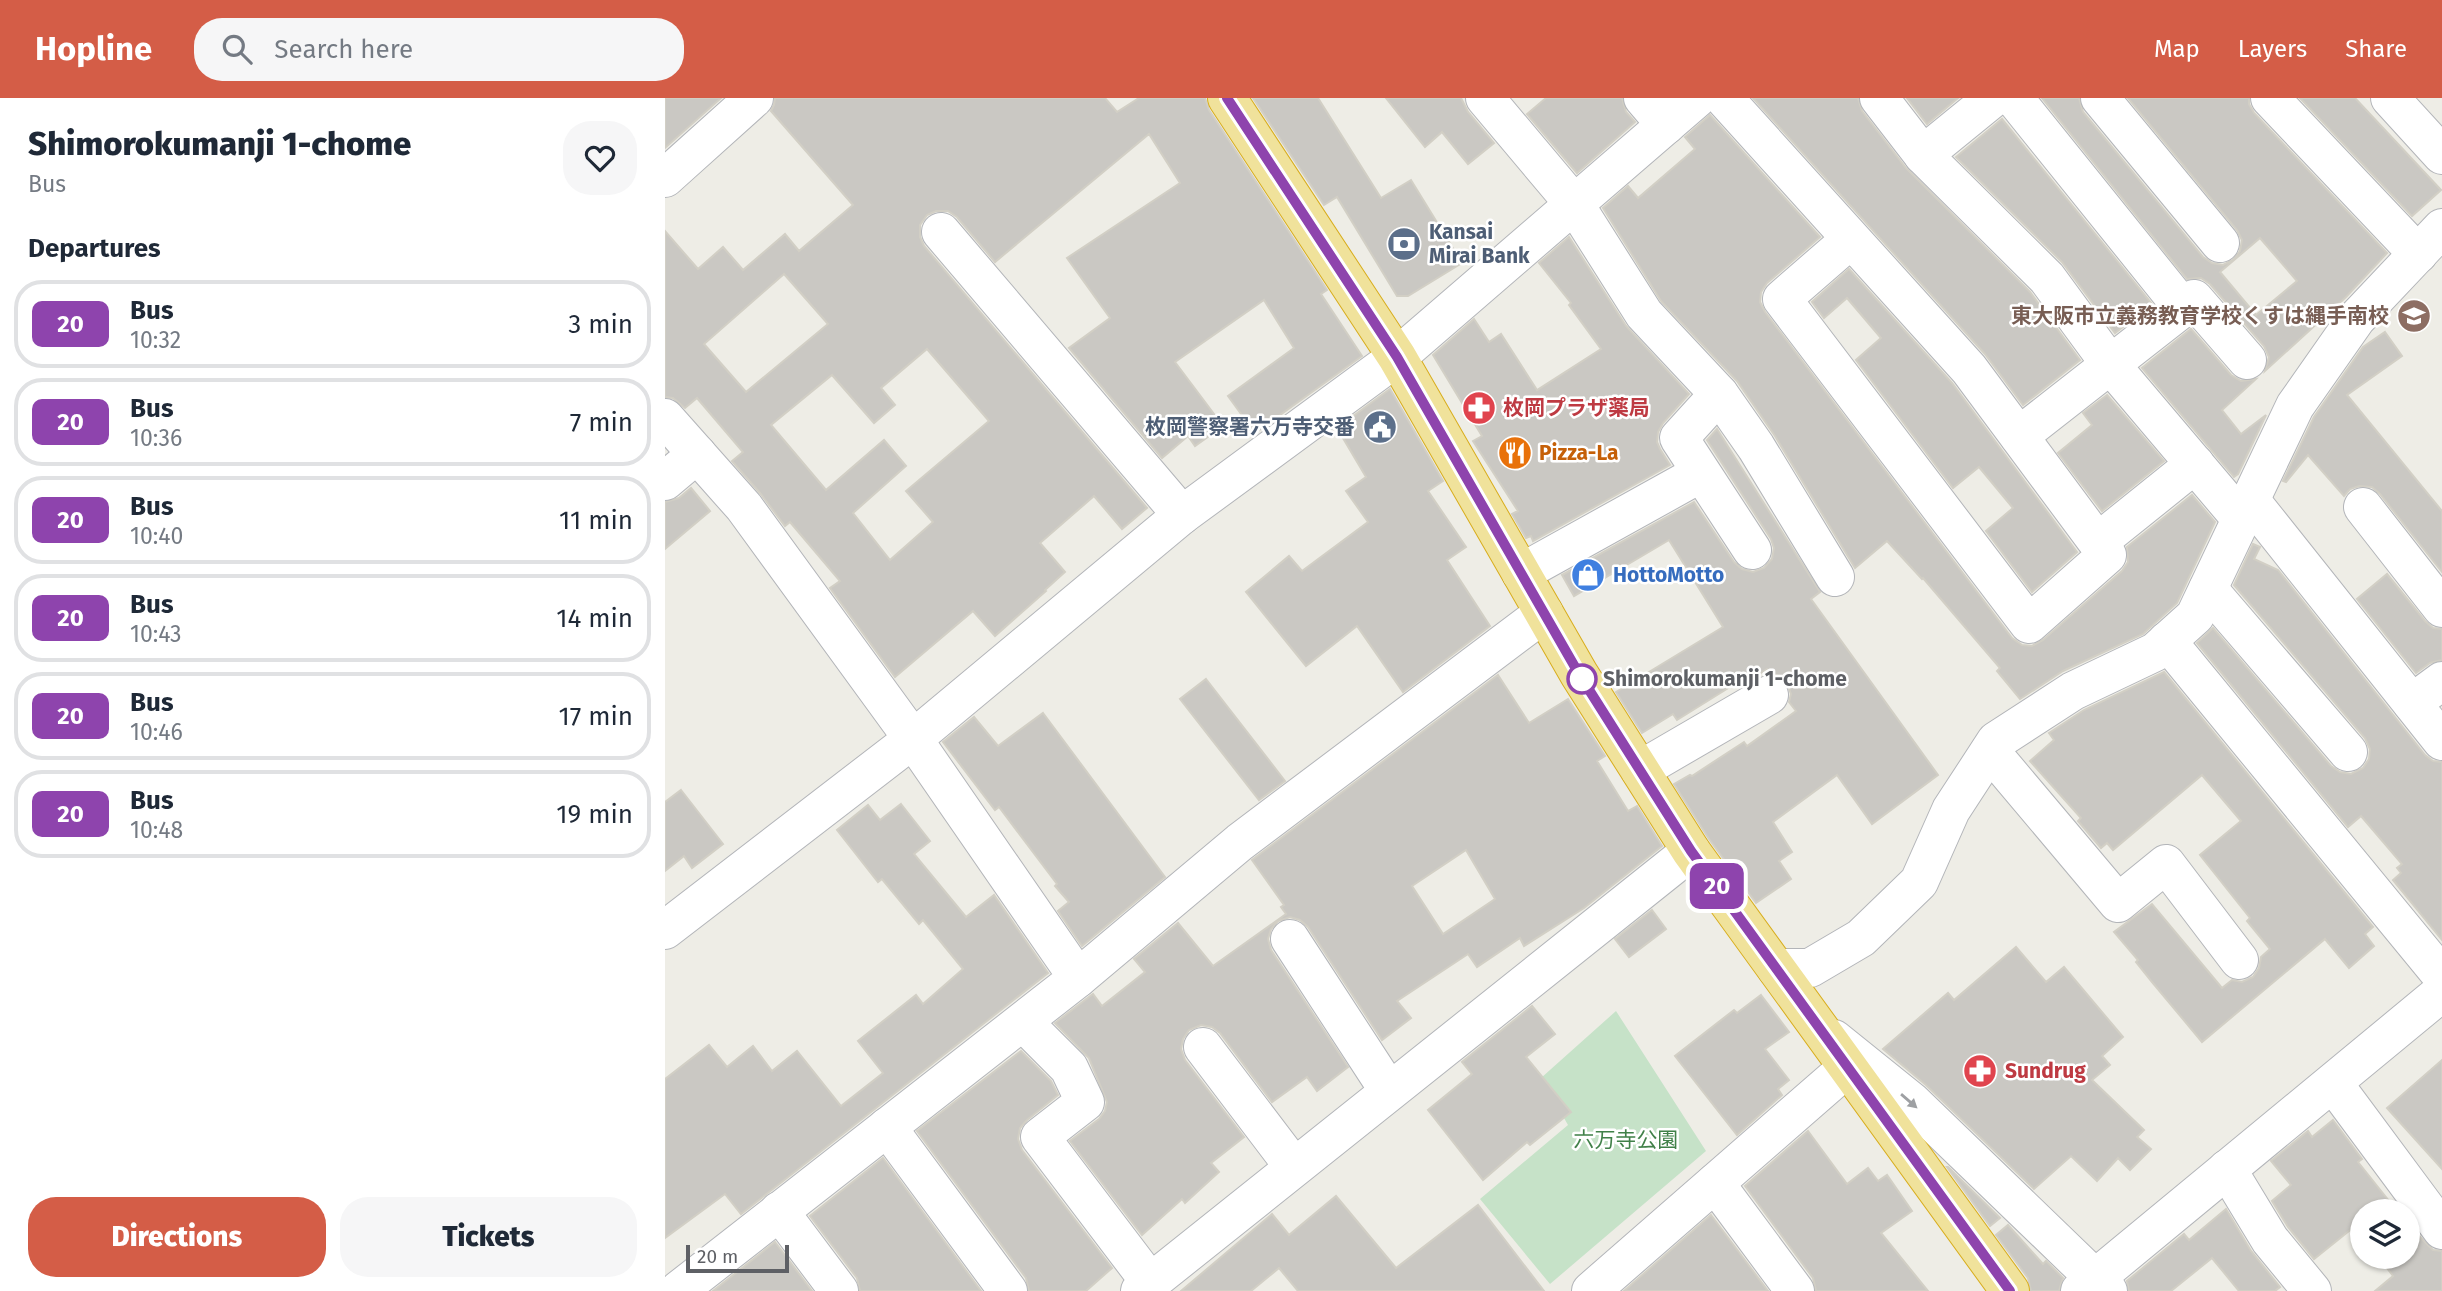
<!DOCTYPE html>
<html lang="en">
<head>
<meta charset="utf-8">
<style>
	:root { --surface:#fff; --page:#f6f6f7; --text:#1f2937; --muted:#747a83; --line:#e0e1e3; --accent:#d45d47 }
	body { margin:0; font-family:"Fira Sans","Noto Sans JP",sans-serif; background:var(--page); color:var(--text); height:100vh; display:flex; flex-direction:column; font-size:26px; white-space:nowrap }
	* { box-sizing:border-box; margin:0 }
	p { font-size:23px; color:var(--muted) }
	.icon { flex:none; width:38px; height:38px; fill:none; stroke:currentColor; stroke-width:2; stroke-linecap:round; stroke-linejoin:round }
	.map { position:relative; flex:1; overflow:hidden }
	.panel { display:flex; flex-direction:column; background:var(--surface); width:665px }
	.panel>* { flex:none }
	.badge { padding:0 14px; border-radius:10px; font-size:24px; line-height:46px }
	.tools { position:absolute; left:1685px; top:1101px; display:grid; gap:14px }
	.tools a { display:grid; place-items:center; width:70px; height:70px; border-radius:50%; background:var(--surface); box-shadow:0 2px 5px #0004; font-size:35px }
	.scale { position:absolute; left:21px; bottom:18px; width:103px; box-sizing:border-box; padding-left:7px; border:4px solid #5e6065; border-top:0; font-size:19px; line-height:24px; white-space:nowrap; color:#5e6065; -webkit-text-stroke:5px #fff; paint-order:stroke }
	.map>.badge { position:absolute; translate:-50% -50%; box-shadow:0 0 0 4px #fff }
	h2 { padding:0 28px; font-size:26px; line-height:63px }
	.round { display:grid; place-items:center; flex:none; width:74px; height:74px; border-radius:28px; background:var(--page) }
	.summary { display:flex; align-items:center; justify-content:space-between; height:119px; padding:0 28px }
	h1 { font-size:33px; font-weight:800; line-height:52px }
	.cta { display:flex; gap:14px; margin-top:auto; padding:14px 28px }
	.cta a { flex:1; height:80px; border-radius:28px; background:var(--accent); color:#fff; font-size:28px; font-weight:800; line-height:80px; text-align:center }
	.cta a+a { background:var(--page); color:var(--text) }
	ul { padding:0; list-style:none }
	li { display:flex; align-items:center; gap:21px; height:88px; margin:0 14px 10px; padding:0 14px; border:4px solid var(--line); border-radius:28px }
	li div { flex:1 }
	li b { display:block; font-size:26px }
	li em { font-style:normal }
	li .badge { min-width:77px; font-weight:700; text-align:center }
	header { display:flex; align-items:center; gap:42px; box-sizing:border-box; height:98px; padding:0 35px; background:var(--accent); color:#fff }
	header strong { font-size:33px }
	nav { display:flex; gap:38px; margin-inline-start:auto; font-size:24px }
	.search { width:490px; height:63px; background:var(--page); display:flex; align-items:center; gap:18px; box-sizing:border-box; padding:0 24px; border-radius:28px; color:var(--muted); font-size:26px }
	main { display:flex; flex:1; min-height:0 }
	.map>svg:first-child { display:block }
	.green { fill:#c6e2c8 }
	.building { fill:#cac8c3; stroke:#d2cfc5; stroke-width:2; fill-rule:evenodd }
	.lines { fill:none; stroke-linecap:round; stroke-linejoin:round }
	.minor-casing { stroke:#b3b5b9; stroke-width:40 }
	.highway-casing { stroke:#d8ad1d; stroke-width:40 }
	.minor { stroke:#fff; stroke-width:38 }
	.highway { stroke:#f0e29b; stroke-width:38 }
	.oneway { fill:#9ea0a3 }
	.line-casing { stroke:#fff; stroke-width:16 }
	.line { stroke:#8e44ad; stroke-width:10 }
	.stop-dot { fill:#fff; stroke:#8e44ad; stroke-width:3.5 }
	.labels { text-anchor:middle; stroke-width:5; stroke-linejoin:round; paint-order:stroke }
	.service-label { font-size:21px; font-weight:bold; fill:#4e5e75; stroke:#fff; text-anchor:start }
	.education-label { font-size:21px; font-weight:bold; fill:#785e54; stroke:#fff; text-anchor:end }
	.health-label { font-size:21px; font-weight:bold; fill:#be3a42; stroke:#fff; text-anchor:start }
	.food-label { font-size:21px; font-weight:bold; fill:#c56008; stroke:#fff; text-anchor:start }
	.shop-label { font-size:21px; font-weight:bold; fill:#366cbe; stroke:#fff; text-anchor:start }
	.stop-label { font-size:21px; font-weight:bold; fill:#5e6065; stroke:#fff; text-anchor:start }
	.park-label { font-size:21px; fill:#418149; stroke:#fff }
</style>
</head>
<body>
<header>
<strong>Hopline</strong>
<div class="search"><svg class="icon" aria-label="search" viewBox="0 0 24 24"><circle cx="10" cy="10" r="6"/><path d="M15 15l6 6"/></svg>Search here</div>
<nav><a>Map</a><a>Layers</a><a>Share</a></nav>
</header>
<main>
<section class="panel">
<div class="summary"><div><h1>Shimorokumanji 1-chome</h1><p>Bus</p></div><a class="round"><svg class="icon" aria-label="heart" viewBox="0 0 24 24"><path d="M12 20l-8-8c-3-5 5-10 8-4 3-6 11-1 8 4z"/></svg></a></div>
<h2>Departures</h2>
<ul>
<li><span class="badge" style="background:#8e44ad;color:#fff">20</span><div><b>Bus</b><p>10:32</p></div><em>3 min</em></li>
<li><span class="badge" style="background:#8e44ad;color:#fff">20</span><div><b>Bus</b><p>10:36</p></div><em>7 min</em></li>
<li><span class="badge" style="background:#8e44ad;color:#fff">20</span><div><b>Bus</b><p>10:40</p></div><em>11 min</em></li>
<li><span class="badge" style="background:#8e44ad;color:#fff">20</span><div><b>Bus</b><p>10:43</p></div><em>14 min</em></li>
<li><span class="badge" style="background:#8e44ad;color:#fff">20</span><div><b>Bus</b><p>10:46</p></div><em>17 min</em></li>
<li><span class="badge" style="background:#8e44ad;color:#fff">20</span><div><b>Bus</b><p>10:48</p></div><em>19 min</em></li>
</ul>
<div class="cta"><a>Directions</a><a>Tickets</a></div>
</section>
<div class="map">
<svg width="1777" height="1193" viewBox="0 0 1777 1193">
	<rect width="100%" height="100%" fill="#eeede6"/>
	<!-- green -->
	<polygon class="green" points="951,913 1041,1053 885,1186 815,1101 903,1027 876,980"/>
	<!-- building -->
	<g class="building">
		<polygon points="0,0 56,0 0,50"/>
		<path d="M110,0h330l12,14 22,-14h66l4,12 118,180 -6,4 41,62 -107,77 -27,-37 66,-48 -30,-48 -89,62 48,64 -28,20 -7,-10 -26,22 -93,-110 41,-30 -43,-60 113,-75 -31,-49 -154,128 -38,-45 -9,-6h-12l-9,4 -7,10v12l4,9 223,262 -25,21 -28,-33 -54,47 25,29 -20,18 1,1 -51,45 -22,-25 -78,66 -65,-89 10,-7 -50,-59 -5,4 -25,-33 -28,-32 11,-9 -46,-54 -12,10 -12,-10 -8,-1v-166l33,38 25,-22 20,23 42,-36 14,17 54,-46 -82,-94 3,-6zM119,176l44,50 -82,68 -42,-48zM262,251l62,72 -83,70 27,31 -43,38 -37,-47 53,-47 -22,-26 -58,50 -55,-65 61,-50 42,48 21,-18 -14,-17z"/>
		<polygon points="588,0 653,0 716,100 746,82 797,165 743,198 732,198 672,99 659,107"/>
		<polygon points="721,0 796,0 803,14 829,45 803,66 777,34 760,49"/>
		<polygon points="881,0 957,0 961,14 970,24 912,75 862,16"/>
		<polygon points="1088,0 1193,0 1197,13 1241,70 1365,194 1415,262 1358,307 1320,256"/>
		<polygon points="1242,0 1293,0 1262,26"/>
		<path d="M1377,0h37l4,14 120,145 9,6 11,2 10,-5 7,-9 2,-11 -5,-10 -109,-132h121v6l5,9 133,140 -41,44 -81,74 4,-14 -5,-11 -54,-62 -9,-6 -14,1zM1595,140l37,43 -41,34 -36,-43z"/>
		<polygon points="1635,0 1690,0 1776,92 1747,118"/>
		<polygon points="1045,17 1155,139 1102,185 1096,194 1095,204 1100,214 1347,540 1357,547 1367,548 1378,542 1457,473 1463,464 1462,449 1527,397 1550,424 1512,505 1478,536 1398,573 1355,601 1332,573 1335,570 1258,480 1257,481 1222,443 1190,470 1110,338 1072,283 996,203 938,110 963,88 973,100 1030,51 1020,39"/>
		<polygon points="1337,21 1487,206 1450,235 1397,164 1291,59"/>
		<polygon points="904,139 961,228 1024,296 998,325 993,334 992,344 995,351 1005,367 868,443 866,438 861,440 847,416 853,413 808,343 817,338 768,257 809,221 824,244 836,236 872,292 936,251 904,207 906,205 874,165"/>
		<polygon points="1184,171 1287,285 1412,454 1367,494 1321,433 1348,410 1314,369 1288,390 1191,262 1216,240 1182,200 1159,220 1147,204"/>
		<polygon points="1526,231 1566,277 1576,283 1591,281 1557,312 1576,336 1601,317 1573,376 1569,379 1477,270"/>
		<polygon points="1720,234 1737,258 1682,297 1777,413 1777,474 1715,396 1707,389 1694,388 1685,391 1679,398 1643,357 1621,384 1618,383 1649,319 1698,249"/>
		<polygon points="725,291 778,383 763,393 801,449 782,462 825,528 738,594 692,528 641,568 581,494 624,458 637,473 703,424 681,393 701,379 672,330"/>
		<polygon points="1442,297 1499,363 1437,413 1393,355 1427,327 1418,315"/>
		<polygon points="1052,331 1155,494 1146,501 1273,677 1207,726 1172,677 1108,724 1127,754 1114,763 1126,781 1091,805 1044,741 1009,686 1025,677 1027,678 1079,644 1082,648 1131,613 1124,604 1126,596 1122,585 1115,578 1105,575 1102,571 1076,588 1073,584 1012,622 1008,616 977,635 951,594 1058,529 1004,442 909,498 897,477 1029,404 1069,464 1077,471 1088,474 1099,470 1107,461 1109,450 1106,441 1042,342"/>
		<polygon points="26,390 45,413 0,451 0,404 14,400"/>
		<polygon points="1588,446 1595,449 1589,461 1613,472 1760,657 1768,663 1777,664 1777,842 1728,782 1736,775 1732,770 1737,766 1696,718 1683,729 1532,545 1548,530 1666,668 1675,674 1686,676 1698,670 1704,661 1705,651 1700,640 1569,487"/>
		<polygon points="1722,476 1760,523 1768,530 1777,531 1777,562 1765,565 1751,575 1692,501"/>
		<polygon points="1499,574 1708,829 1700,836 1709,848 1684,870 1660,841 1537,944 1487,884 1471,864 1473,862 1449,834 1487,806 1557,890 1567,882 1577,884 1588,879 1594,870 1596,859 1605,851 1582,823 1585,820 1535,757 1576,723 1537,677 1448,752 1442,745 1436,750 1413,723 1416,720 1365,663 1389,642 1384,635 1419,612"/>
		<path d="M833,577l31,48 39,-24 37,57 -8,5 31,50 9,-5 25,40 -78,62 -60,38 -4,-8 -43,29 -9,-13 -71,47 14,17 -29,22 -74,-113 -8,-7 -10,-3 -12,4 -7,8 -3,10 3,11 77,117 -31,24 -10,-14 -35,25 -52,-69 -8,-6 -11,-2 -12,5 -6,9 -2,10 4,11 59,77 -33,26 8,9 -34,31 -3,-4 -40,36 -72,-94 29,-22 6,-8 2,-9 -18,-44 -34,-35 38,-29 9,12 43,-34 -11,-13 44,-36 35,43 73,-52 -5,-7 3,-2 -32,-45zM801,752l29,49 -52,35 -31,-48z"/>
		<polygon points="541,581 620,683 594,702 515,601"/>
		<polygon points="378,615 500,779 417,848 393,813 404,804 390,788 392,786 334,709 330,712 278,644 309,619 333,648"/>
		<polygon points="16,692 58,746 27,770 19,758 0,773 0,704"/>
		<polygon points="236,706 265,743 249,756 301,819 329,797 383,875 76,1116 60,1096 0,1140 0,981 44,947 62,969 88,948 107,973 132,953 176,1008 218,975 193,943 251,897 258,906 298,871 258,822 254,826 217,781 213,784 172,732 203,707 215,722"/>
		<polygon points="987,812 1001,831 964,859 950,841"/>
		<polygon points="1351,849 1381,884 1399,869 1458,939 1437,958 1445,967 1427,982 1479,1032 1472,1039 1486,1051 1465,1072 1453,1060 1432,1083 1406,1058 1369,1091 1261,987 1218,951 1283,895 1289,902"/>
		<polygon points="1096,897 1124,934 1100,951 1124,982 1113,991 1117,997 1072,1037 1010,958 1069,912 1072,915"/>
		<polygon points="867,908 890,936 861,959 906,1014 865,1047 862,1044 818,1082 763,1012 807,976 797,964"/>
		<polygon points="356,953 386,983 393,997 362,1022 355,1030 353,1041 357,1052 447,1170 421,1193 364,1193 361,1180 252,1033"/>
		<polygon points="1777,962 1777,1071 1722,1010"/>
		<polygon points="1668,1022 1697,1061 1693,1064 1732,1113 1698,1113 1698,1139 1689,1129 1649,1161 1623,1129 1607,1103 1626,1087 1606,1063 1643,1033 1647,1039"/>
		<polygon points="1143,1033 1182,1086 1203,1070 1213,1083 1222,1077 1247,1113 1216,1135 1263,1193 1151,1193 1148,1180 1080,1088"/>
		<polygon points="218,1060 316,1193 195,1193 192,1180 145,1118"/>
		<polygon points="1282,1069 1283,1069 1335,1120 1325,1128"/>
		<polygon points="671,1098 731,1170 813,1107 879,1193 633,1193 614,1170 586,1193 516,1193 607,1116 624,1137"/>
		<polygon points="1561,1111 1586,1153 1615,1189 1610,1193 1574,1193 1547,1160 1506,1193 1464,1193 1462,1183 1519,1136 1524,1142"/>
		<polygon points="1046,1117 1103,1193 959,1193"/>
		<polygon points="1343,1127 1378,1166 1381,1163 1398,1180 1394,1193 1366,1193 1363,1180 1331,1137"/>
		<polygon points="1743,1127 1768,1152 1777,1153 1777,1193 1710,1193 1728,1178 1713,1158 1743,1158"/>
		<polygon points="110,1144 147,1193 48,1193"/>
	</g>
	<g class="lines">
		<!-- minor casing -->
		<g class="minor-casing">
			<g id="minor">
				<polyline points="820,0 910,107 979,216 1054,296 1091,349 1170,479"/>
				<polyline points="978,0 1001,27"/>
				<polyline points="1059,0 1304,271 1442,457 1364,526 1117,201 1186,141"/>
				<polyline points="1214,0 1258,57 1382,180 1445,266 1577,422"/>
				<polyline points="1349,0 1518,210"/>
				<polyline points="1435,0 1555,145"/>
				<polyline points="1605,0 1753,156"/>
				<polyline points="1725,0 1777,57"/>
				<polyline points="1258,57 1328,0"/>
				<polyline points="0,80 89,0"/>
				<polyline points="276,134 517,417"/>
				<polyline points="1054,296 1014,340 1087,452"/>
				<polyline points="0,320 79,409 248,641 413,880 14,1192"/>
				<polyline points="1354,338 1529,201 1582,262"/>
				<polyline points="0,383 32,356"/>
				<polyline points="1586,403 1777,643"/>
				<polyline points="1698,409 1777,510"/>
				<polyline points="1433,444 1530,366"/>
				<polyline points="856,475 1036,375"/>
				<polyline points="1543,491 1683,654"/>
				<polyline points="1502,543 1777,878"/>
				<polyline points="1747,605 1777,583"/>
				<polyline points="1325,653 1453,805 1501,766 1574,862"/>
				<polyline points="975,672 1104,597"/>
				<polyline points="0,832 248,641 517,417 732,259 1032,0"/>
				<polyline points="625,841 724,993"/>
				<polyline points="1111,870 1145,870 1196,840 1254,784 1286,712 1331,643 1408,593 1490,554 1530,518 1630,308 1691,221 1777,130"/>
				<polyline points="413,880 575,744 879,515"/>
				<polyline points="358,924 404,970 420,1004 375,1039 485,1184"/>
				<polyline points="1169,941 1246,1003 1443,1193"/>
				<polyline points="538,949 629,1069"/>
				<polyline points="1668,985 1777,1132"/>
				<polyline points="222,1029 343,1193"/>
				<polyline points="1562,1071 1605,1142 1647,1193"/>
				<polyline points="1050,1085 1130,1193"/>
				<polyline points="114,1113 174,1193"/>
				<polyline points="475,1193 1026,753"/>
				<polyline points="926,1193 1183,969"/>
				<polyline points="1415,1193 1777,894"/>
			</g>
		</g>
		<!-- highway casing -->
		<g class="highway-casing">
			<polyline id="highway" points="562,0 732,259 914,576 1026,753 1345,1193"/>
		</g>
		<!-- minor -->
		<use href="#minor" class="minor"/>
		<!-- highway -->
		<use href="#highway" class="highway"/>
	</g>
	<!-- one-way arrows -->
	<defs><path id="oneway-solid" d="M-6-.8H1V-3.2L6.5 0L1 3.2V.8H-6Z" transform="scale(1.75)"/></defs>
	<use class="oneway" href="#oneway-solid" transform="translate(1244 1003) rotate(41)"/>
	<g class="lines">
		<!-- line casing -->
		<g class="line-casing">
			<polyline id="line" points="562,0 732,259 914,576 1026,753 1345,1193"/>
		</g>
		<!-- line -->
		<use href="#line" class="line"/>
	</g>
	<!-- icons -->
	<defs>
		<g id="bank-disc" transform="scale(1.75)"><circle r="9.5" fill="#5c6f8a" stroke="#fff"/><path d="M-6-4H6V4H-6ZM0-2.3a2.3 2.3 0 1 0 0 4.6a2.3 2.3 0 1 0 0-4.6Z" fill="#fff"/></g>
		<g id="school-disc" transform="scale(1.75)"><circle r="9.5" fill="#8d6e63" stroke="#fff"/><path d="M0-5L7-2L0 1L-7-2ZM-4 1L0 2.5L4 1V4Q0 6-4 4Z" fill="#fff"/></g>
		<g id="pharmacy-disc" transform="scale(1.75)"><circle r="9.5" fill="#e0444e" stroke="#fff"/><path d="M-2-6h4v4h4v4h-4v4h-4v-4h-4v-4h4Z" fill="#fff"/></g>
		<g id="civic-disc" transform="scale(1.75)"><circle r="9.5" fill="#5c6f8a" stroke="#fff"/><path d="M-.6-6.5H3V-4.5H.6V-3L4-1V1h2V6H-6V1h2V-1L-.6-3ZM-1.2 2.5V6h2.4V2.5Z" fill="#fff"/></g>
		<g id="restaurant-disc" transform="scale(1.75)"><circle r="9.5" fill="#e8710a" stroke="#fff"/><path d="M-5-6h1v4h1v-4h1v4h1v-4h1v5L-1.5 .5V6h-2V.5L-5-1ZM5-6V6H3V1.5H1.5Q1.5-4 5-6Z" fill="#fff"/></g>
		<g id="shop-disc" transform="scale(1.75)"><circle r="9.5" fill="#3f7fe0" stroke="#fff"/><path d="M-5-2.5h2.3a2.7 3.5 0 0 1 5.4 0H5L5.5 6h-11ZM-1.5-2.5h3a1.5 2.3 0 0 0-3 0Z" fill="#fff"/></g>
	</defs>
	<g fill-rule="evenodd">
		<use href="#bank-disc" x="739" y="146"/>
		<use href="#school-disc" x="1749" y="218"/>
		<use href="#pharmacy-disc" x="814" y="310"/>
		<use href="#civic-disc" x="715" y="329"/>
		<use href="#restaurant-disc" x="850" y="355"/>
		<use href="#shop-disc" x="923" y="477"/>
		<use href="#pharmacy-disc" x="1315" y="973"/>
	</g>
	<!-- markers -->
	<circle class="stop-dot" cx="917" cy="581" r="14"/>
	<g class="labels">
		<!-- service labels -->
		<g class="service-label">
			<text x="764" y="141">Kansai<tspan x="764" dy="24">Mirai Bank</tspan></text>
			<text x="690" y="336" text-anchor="end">枚岡警察署六万寺交番</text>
		</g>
		<!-- education labels -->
		<g class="education-label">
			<text x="1724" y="225">東大阪市立義務教育学校くすは縄手南校</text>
		</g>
		<!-- health labels -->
		<g class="health-label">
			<text x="838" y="317">枚岡プラザ薬局</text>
			<text x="1340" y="980">Sundrug</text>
		</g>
		<!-- food labels -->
		<g class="food-label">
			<text x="874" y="362">Pizza-La</text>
		</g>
		<!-- shop labels -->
		<g class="shop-label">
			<text x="948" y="484">HottoMotto</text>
		</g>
		<!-- stop labels -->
		<g class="stop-label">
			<text x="938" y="588">Shimorokumanji 1-chome</text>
		</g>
		<!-- park labels -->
		<g class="park-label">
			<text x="961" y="1049">六万寺公園</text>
		</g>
	</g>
</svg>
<div class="tools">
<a><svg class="icon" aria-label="layers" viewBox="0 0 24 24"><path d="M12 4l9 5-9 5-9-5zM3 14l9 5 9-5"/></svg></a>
</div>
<div class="scale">20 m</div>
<b class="badge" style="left:1052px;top:788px;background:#8e44ad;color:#fff">20</b>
</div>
</main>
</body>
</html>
